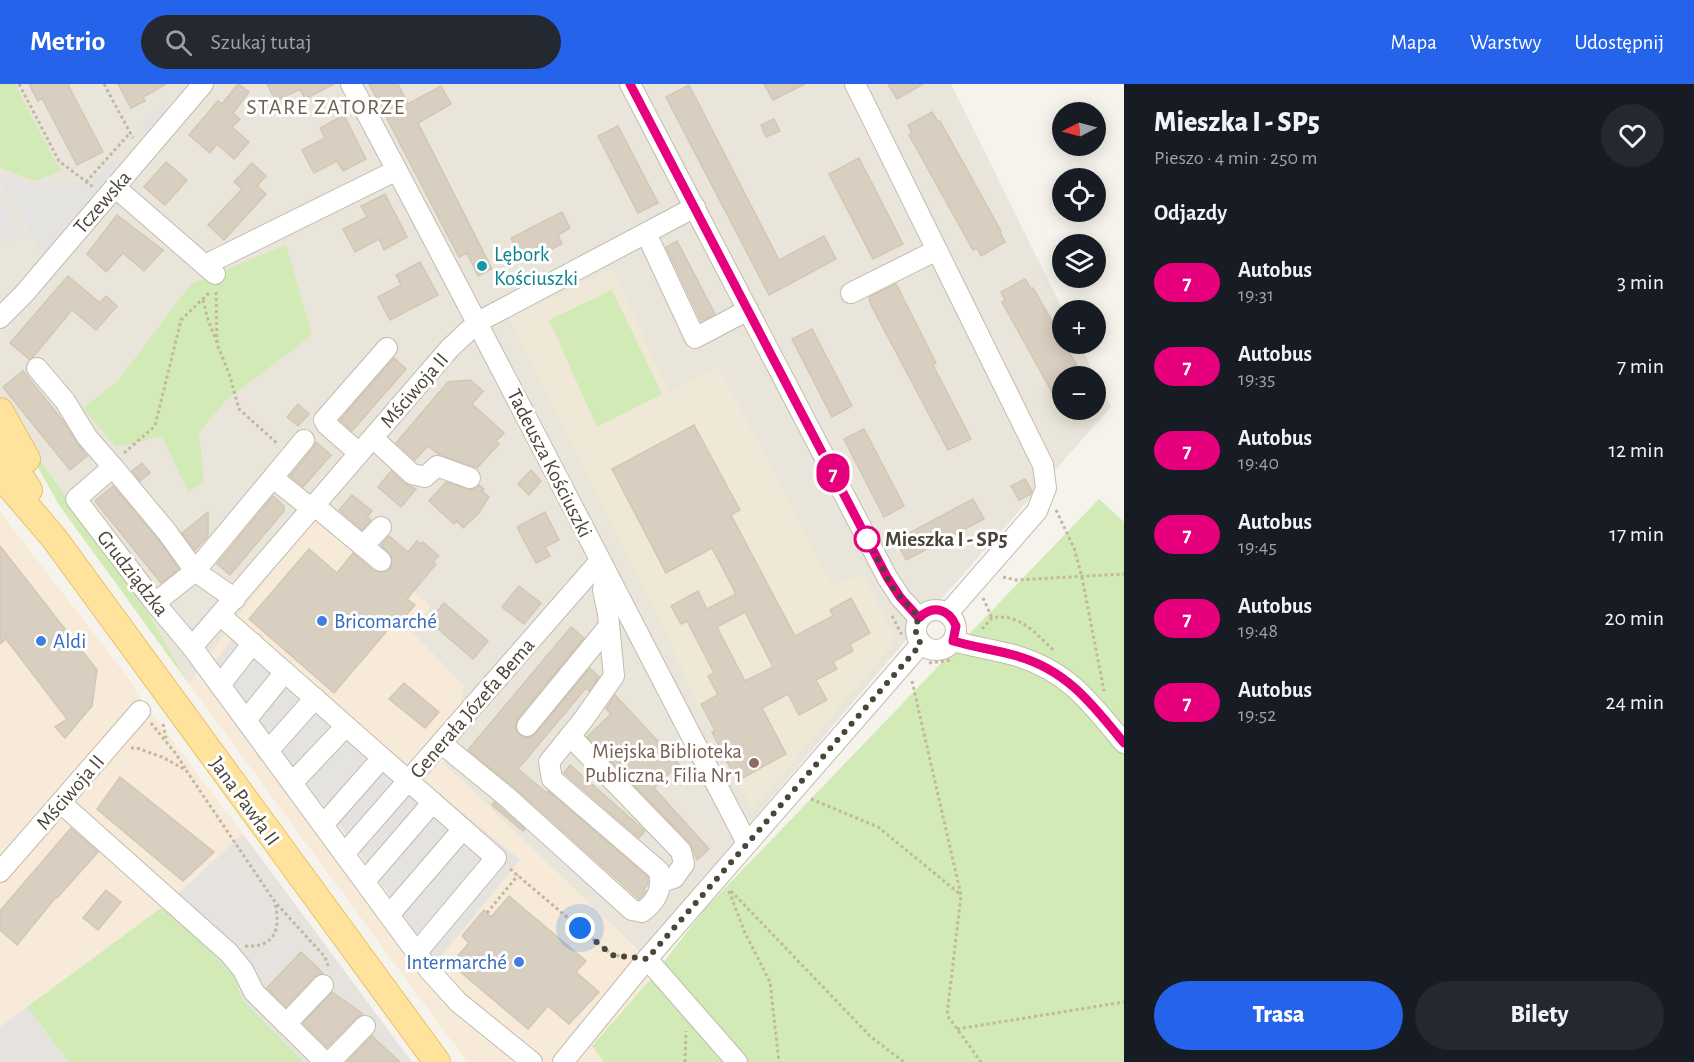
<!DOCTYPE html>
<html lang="pl">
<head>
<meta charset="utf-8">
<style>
	:root { --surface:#171b24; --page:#242831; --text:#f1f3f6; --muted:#9ea1a6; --accent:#2563eb }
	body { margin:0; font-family:"Alegreya Sans",sans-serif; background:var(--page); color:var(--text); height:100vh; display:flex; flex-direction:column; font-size:22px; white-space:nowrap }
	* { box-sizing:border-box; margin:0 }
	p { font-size:20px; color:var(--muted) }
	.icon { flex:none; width:33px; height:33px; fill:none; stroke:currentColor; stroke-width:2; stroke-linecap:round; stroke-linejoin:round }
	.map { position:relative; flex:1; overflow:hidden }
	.sheet { display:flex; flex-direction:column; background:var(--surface); width:570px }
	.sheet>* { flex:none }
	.badge { padding:0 12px; border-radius:20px; font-size:21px; line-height:39px }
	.needle { width:39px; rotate:264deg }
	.tools { position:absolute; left:1052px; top:18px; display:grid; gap:12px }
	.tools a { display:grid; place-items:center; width:54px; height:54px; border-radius:50%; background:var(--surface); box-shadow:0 3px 15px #0003; font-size:30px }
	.you { position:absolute; width:30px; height:30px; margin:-15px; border:4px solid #fff; border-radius:50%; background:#1a73e8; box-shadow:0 0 0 9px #1a73e833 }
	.map>.badge { position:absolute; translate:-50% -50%; box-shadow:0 0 0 3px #fff }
	h2 { padding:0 30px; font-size:22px; line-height:54px }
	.round { display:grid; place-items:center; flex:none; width:63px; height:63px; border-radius:32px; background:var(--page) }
	.headline { display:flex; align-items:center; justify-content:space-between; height:102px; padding:0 30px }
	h1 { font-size:28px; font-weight:800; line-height:45px }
	.button { display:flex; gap:12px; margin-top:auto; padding:12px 30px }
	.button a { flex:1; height:69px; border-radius:36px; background:var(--accent); color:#fff; font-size:24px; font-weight:800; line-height:69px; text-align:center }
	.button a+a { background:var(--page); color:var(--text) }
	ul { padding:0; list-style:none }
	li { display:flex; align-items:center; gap:18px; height:84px; padding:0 30px }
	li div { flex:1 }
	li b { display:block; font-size:22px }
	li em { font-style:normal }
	li .badge { min-width:66px; font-weight:700; text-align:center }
	header { display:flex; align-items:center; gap:36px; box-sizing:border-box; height:84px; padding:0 30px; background:var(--accent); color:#fff }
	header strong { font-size:28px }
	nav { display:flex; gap:33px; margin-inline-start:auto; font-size:21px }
	.search { width:420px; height:54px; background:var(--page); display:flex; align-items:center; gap:15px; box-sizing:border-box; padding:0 21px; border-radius:33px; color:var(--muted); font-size:22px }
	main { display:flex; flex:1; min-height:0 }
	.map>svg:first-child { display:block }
	.residential { fill:#eae5da; fill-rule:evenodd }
	.commercial { fill:#f7ead8 }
	.industrial { fill:#e6e2dd }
	.education { fill:#efe8d6 }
	.green { fill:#d2eab5 }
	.parking { fill:#e5e3e0 }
	.building { fill:#d8cfc1; stroke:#d3c7b4; stroke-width:1.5; fill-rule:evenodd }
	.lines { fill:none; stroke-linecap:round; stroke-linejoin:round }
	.minor-casing { stroke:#c2bbae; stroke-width:22 }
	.major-casing { stroke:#e6c16a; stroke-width:28 }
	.path { stroke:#c4b79f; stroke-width:3; stroke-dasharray:3 3; stroke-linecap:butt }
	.minor { stroke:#fff; stroke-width:20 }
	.major { stroke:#ffe39c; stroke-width:26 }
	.line-casing { stroke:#fff; stroke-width:14 }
	.line { stroke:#e6007e; stroke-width:9 }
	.walk { stroke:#4b4439; stroke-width:6; stroke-dasharray:0 10.8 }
	.culture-dot { fill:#0f9aa8; stroke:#fff; stroke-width:2 }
	.stop-dot { fill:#fff; stroke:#e6007e; stroke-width:3 }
	.shop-dot { fill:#3f7fe0; stroke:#fff; stroke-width:2 }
	.education-dot { fill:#8d6e63; stroke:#fff; stroke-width:2 }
	.labels { text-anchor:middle; stroke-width:6; stroke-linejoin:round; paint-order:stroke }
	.street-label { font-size:21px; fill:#4b4439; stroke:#fff }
	.culture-label { font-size:21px; fill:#0d838f; stroke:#fff; text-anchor:start }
	.stop-label { font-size:21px; font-weight:bold; fill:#4b4439; stroke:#fff; text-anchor:start }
	.shop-label { font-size:21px; fill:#366cbe; stroke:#fff; text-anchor:start }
	.education-label { font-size:21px; fill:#785e54; stroke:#fff; text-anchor:end }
	.neighbourhood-label { font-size:22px; letter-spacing:1.5px; fill:#6e6250; stroke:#fff }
</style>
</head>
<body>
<header>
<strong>Metrio</strong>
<div class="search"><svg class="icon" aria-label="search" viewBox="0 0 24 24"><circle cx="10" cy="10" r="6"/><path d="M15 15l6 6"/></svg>Szukaj tutaj</div>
<nav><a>Mapa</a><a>Warstwy</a><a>Udostępnij</a></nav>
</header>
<main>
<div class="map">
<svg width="1124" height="978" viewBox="0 0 1124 978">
	<rect width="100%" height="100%" fill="#f6f3ec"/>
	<!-- residential -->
	<path class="residential" d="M0,0h951l112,226 -1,34h17l32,63 -176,199 -295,346 -196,-188 20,-78 -52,-53 18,-26 -193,10 -48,67 -39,-68 -104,-146 -46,-70zM1062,292h33v34h-33z"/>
	<!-- commercial -->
	<g class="commercial">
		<polygon points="0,428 135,603 137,610 243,750 165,821 0,943"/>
		<polygon points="317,429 431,522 413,549 464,602 444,680 640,868 649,897 592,962 604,978 467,978 189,600 237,533"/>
	</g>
	<!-- industrial -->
	<g class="industrial">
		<polygon points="243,750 412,978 304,978 243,916 234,892 165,821"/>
		<polygon points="27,923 69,978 0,978 0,943"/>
	</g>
	<!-- education -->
	<polygon class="education" points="612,185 670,309 718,282 833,503 862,489 896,556 753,725 696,616 668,554 509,234"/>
	<!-- green -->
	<g class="green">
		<polygon points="0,0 15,0 56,79 63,86 35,97 0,84"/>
		<polygon points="286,161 312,251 225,317 199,349 204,398 188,408 162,352 116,363 83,324 117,298 191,200"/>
		<polygon points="612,206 662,310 597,343 549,236"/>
		<polygon points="29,361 150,532 189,600 59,421 31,371"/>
		<polygon points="1099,415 1124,438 1124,978 604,978 592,962 649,897 704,826"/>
		<polygon points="165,821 234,892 243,916 304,978 69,978 27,923"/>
	</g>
	<!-- parking -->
	<g class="parking">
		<polygon points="161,18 168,30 148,53 141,42"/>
		<polygon points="112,76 119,87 44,174 0,96 9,90 17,100 80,97 86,100"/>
		<polygon points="0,109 19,147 10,161 0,140"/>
		<polygon points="240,545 520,776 436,878 348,752 211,583"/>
	</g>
	<!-- building -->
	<g class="building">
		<polygon points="29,0 70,0 68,1 103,68 77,81 42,14 38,17"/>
		<polygon points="118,0 166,0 143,13 145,17 131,24"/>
		<polygon points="238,0 249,8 233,29 240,35 232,43 249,58 234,75 217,60 210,69 189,51 218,17 222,20"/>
		<polygon points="267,0 334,0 305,15 300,5 276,17"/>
		<polygon points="369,0 398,0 408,20 441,2 451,20 418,39 492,185 478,192 467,169 459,173"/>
		<polygon points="764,0 805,0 773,16"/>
		<polygon points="888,0 923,0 897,15"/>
		<polygon points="689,1 779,176 824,152 836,175 769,211 666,13"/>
		<polygon points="932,28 938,38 940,37 1001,147 1000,148 1005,158 981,172 977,164 973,166 909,51 912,49 908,41"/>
		<polygon points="344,31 366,75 343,87 337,77 314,89 302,66 325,54 320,44"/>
		<polygon points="774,35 780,47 766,53 761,41"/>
		<polygon points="618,42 658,119 638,129 598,52"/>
		<polygon points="859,74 903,160 873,175 829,90"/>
		<polygon points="166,78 187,96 165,121 144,103"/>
		<polygon points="252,79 266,92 257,102 266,110 224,156 208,141 242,105 234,98"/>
		<polygon points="385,110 407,153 384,166 379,155 355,168 343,145 367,133 361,122"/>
		<polygon points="562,128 570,144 558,151 562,160 534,174 529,165 519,170 511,154"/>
		<polygon points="117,131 163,166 144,187 123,169 106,188 87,170"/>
		<polygon points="677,157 715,230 701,237 666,163"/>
		<polygon points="420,178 438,211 390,236 378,213 401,201 396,191"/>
		<polygon points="68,192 100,219 106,212 117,222 96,246 72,226 33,273 29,275 10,259"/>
		<polygon points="1025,195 1031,205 1033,204 1059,249 1062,260 1064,260 1077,281 1074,282 1080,292 1062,292 1062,326 1002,218 1005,216 1001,208"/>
		<polygon points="896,200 936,279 933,281 971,355 948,366 871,221 869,213"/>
		<polygon points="812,245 852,322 832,333 792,255"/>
		<polygon points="394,274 406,285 352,347 340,336"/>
		<polygon points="23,287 63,337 77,359 87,372 70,386 3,303"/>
		<polygon points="470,296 483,307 472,320 504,349 496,357 499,360 477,384 438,370 428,362 415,376 396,359 448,298"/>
		<polygon points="298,320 309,330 298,342 287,333"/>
		<path d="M694,341l46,85 -9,5 64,121 38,-20 -3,-6 21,-12 19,35 -20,11 3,7 -20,11 4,7 -21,11 11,20 -28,15 -11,-21 -26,14 24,46 -49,27 -25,-49 3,-1 -14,-27 17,-9 -10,-19 6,-3 -27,-52 -6,3 -10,-18 27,-15 9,18 29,-15 -24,-46 -46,25 -54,-104zM745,528l28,55 -28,14 -28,-54z"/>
		<polygon points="864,345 904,422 884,433 844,355"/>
		<polygon points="316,358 331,371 303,403 290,392 313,364"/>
		<polygon points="142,379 150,389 140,397 132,387"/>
		<polygon points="531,386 541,397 529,411 518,400"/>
		<polygon points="391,387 404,399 416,405 401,423 378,403"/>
		<polygon points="1025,395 1032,407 1031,410 1019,416 1011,402"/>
		<polygon points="446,398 471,406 479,401 484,405 482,407 489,413 478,430 463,444 457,437 454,440 429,417"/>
		<polygon points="113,402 158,455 179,485 161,499 95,417"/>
		<polygon points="352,411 372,427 367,433 371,436 362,446 339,426"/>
		<polygon points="273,412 284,422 284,427 230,491 217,480"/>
		<polygon points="973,415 984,435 906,476 896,456"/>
		<polygon points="208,428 208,452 195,466 182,449"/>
		<polygon points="545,428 559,456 545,463 550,472 536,479 517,443"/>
		<polygon points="389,452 408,468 417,457 421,460 423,458 439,472 433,478 436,480 407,515 415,521 400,538 397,535 334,609 249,535 309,465 337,489 353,469 374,487 385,488 391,484 392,473 381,461"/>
		<polygon points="0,462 97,586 92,622 65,654 55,643 67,635 6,555 0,560"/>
		<polygon points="519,502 541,519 524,540 502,523"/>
		<polygon points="444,519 488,557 473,575 429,537"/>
		<polygon points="571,543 584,554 518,634 515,641 516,647 524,654 532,653 590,584 599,593 589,607 586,604 518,685 547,709 548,707 648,793 648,800 644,805 646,807 639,815 515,704 468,666"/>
		<polygon points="404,599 439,628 425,644 389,615"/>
		<polygon points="615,611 679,680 654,704 709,765 697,776 690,759 587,653 611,630 606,625"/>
		<polygon points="570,681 645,747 639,754 564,689"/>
		<polygon points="120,693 214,768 183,797 97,725"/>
		<polygon points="494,718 525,745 523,747 492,721"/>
		<polygon points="71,744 98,768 57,814 56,813 17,861 0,846 0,827"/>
		<polygon points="106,806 121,818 98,846 83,834"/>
		<polygon points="509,812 586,877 576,888 599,908 569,940 548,922 528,945 451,880 469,859 462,852 484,826 491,833"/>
		<polygon points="301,868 323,889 314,893 286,923 267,904"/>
		<polygon points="332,908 363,930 356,934 327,963 303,939"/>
		<polygon points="372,952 400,978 347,978"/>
	</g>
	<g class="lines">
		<!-- minor casing -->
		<g class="minor-casing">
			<g id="minor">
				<path d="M351,0c135,252 264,506 396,759"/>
				<polyline points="630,0 887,493 900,513 919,534"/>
				<polyline points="855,0 1043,381 1046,404 1037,427 948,529"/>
				<polyline points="115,103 215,190"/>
				<polyline points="646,149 695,254 748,226"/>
				<polyline points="207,183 213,177 397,86"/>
				<polyline points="851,209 937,166"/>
				<polyline points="0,234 23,211 203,0"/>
				<polyline points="37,284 65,317 87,353 113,383"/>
				<polyline points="373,354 412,390 425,393 437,382 470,394"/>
				<polyline points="359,369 327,341 324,336 387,264"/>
				<polyline points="273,394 312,425"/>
				<polyline points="315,422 363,462 381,443"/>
				<polyline points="363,462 381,477"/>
				<polyline points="235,515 195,487 167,448 113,383 76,415 155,519 192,563 430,887 458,918 532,978"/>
				<polyline points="155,519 195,487 304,356"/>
				<circle cx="936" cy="546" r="20"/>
				<polyline points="220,531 496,774 417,868"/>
				<path d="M953,557c21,6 43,9 64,15 51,15 75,48 107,87"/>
				<polyline points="192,563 450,264 478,238 695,123"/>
				<polyline points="220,601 253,559"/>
				<polyline points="246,636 285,588"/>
				<polyline points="527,642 609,542"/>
				<polyline points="570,652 681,767 684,780 674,794 661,798"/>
				<path d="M441,659l66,54 125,113 10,2c15,-11 21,-23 17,-41l-107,-92 -3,-17 34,-42 31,-44 -6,-62 -5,-24 2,-13"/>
				<polyline points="268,667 315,614"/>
				<polyline points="292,699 346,642"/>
				<polyline points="61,719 229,869 243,886 254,908 325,978"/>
				<polyline points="323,741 382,674"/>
				<polyline points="344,770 599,478"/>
				<polyline points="0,788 140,627"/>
				<polyline points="365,797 433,718"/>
				<polyline points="389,831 463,745"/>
				<polyline points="647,875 737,978"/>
				<polyline points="286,940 323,901"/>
				<polyline points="330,978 365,942"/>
				<polyline points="563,978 647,875 921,560"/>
			</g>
		</g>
		<!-- major casing -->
		<g class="major-casing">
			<g id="major">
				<polyline points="0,327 27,375"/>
				<polyline points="0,359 29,406"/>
				<polyline points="0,391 54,454 437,978"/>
			</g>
		</g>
		<!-- path -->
		<g class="path">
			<polyline points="19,0 59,77 93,103"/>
			<polyline points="104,0 133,54"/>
			<polyline points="86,98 130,49"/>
			<polyline points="216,208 217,260 229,289 239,325 278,360"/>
			<polyline points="203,216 208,236 217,258"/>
			<polyline points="124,369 155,342 181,236 211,207"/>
			<polyline points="1056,426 1074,464 1082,493 1104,607"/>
			<polyline points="1003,493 1016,496 1124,490"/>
			<polyline points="983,514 992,534"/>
			<polyline points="892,532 903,553"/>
			<path d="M982,545l10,-11c26,-6 45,16 62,33"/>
			<polyline points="929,579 952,576"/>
			<polyline points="912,597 961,811 947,931 981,978"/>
			<polyline points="151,639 176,670 185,684"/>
			<polyline points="163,640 166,654"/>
			<polyline points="131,664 137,664 162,673 186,686 275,818 325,873 329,884"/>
			<polyline points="811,715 878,743 960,810"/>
			<polyline points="510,785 612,871 627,873"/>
			<polyline points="729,807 745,849 770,898 779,978"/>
			<polyline points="731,807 871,953 904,978"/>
			<polyline points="487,829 518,791"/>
			<path d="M245,862c30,2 36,-17 30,-43"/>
			<polyline points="957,945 1124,918"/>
			<polyline points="685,978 686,947"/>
		</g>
		<!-- minor -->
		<use href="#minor" class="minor"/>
		<!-- major -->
		<use href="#major" class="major"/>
	</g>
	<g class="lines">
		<!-- line casing -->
		<g class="line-casing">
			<path id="line" d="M630,0l257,493 13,20 19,21c14,-14 30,-9 37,8l-3,15c21,6 43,9 64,15 50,14 76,49 107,87"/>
		</g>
		<!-- line -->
		<use href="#line" class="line"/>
		<!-- walk -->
		<path class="walk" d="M580,844l32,27 35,4 274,-315c-6,-9 -7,-17 -2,-26l-27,-31 -29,-57 4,9"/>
	</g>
	<!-- markers -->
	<circle class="culture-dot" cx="482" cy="182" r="6"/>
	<circle class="stop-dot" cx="867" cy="455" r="12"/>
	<g class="shop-dot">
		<circle cx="322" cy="537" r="6"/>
		<circle cx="41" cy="557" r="6"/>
		<circle cx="519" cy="878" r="6"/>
	</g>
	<circle class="education-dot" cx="754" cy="679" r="6"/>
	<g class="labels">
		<!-- street labels -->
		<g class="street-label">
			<text transform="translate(102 118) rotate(-49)" y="7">Tczewska</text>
			<text transform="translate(414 306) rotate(-49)" y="7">Mściwoja II</text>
			<text transform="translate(550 379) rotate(63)" y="7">Tadeusza Kościuszki</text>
			<text transform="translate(133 489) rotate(52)" y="7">Grudziądzka</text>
			<text transform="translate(472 624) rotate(-49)" y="7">Generała Józefa Bema</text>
			<text transform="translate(70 708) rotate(-49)" y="7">Mściwoja II</text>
			<text transform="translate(245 717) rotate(54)" y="7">Jana Pawła II</text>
		</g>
		<!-- culture labels -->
		<g class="culture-label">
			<text x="494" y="177">Lębork<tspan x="494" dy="24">Kościuszki</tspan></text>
		</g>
		<!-- stop labels -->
		<g class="stop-label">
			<text x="885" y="462">Mieszka I - SP5</text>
		</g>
		<!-- shop labels -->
		<g class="shop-label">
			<text x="334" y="544">Bricomarché</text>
			<text x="53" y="564">Aldi</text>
			<text x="507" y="885" text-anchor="end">Intermarché</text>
		</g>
		<!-- education labels -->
		<g class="education-label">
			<text x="742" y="674">Miejska Biblioteka<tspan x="742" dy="24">Publiczna, Filia Nr 1</tspan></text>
		</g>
		<!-- neighbourhood labels -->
		<g class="neighbourhood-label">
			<text x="326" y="30">STARE ZATORZE</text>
		</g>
	</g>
</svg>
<div class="tools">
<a><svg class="needle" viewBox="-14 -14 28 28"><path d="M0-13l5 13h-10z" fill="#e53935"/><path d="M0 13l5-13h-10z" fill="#9ea1a6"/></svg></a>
<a><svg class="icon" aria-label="locate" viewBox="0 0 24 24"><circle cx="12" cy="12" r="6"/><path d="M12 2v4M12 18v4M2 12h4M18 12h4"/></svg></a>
<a><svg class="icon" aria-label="layers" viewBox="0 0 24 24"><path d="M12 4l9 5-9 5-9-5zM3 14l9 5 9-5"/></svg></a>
<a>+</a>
<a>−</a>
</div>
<div class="you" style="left:580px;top:844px"></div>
<b class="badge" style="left:833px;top:389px;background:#e6007e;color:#fff">7</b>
</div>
<section class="sheet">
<div class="headline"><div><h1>Mieszka I - SP5</h1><p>Pieszo · 4 min · 250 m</p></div><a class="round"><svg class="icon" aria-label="heart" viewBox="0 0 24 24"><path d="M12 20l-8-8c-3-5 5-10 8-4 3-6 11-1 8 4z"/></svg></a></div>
<h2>Odjazdy</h2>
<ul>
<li><span class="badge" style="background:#e6007e;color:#fff">7</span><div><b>Autobus</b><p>19:31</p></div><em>3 min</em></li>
<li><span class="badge" style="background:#e6007e;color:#fff">7</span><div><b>Autobus</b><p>19:35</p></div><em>7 min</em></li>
<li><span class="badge" style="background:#e6007e;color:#fff">7</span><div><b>Autobus</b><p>19:40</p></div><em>12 min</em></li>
<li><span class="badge" style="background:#e6007e;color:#fff">7</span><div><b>Autobus</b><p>19:45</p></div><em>17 min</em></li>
<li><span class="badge" style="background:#e6007e;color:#fff">7</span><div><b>Autobus</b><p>19:48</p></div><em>20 min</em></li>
<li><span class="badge" style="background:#e6007e;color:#fff">7</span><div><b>Autobus</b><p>19:52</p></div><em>24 min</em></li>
</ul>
<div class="button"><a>Trasa</a><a>Bilety</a></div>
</section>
</main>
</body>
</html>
